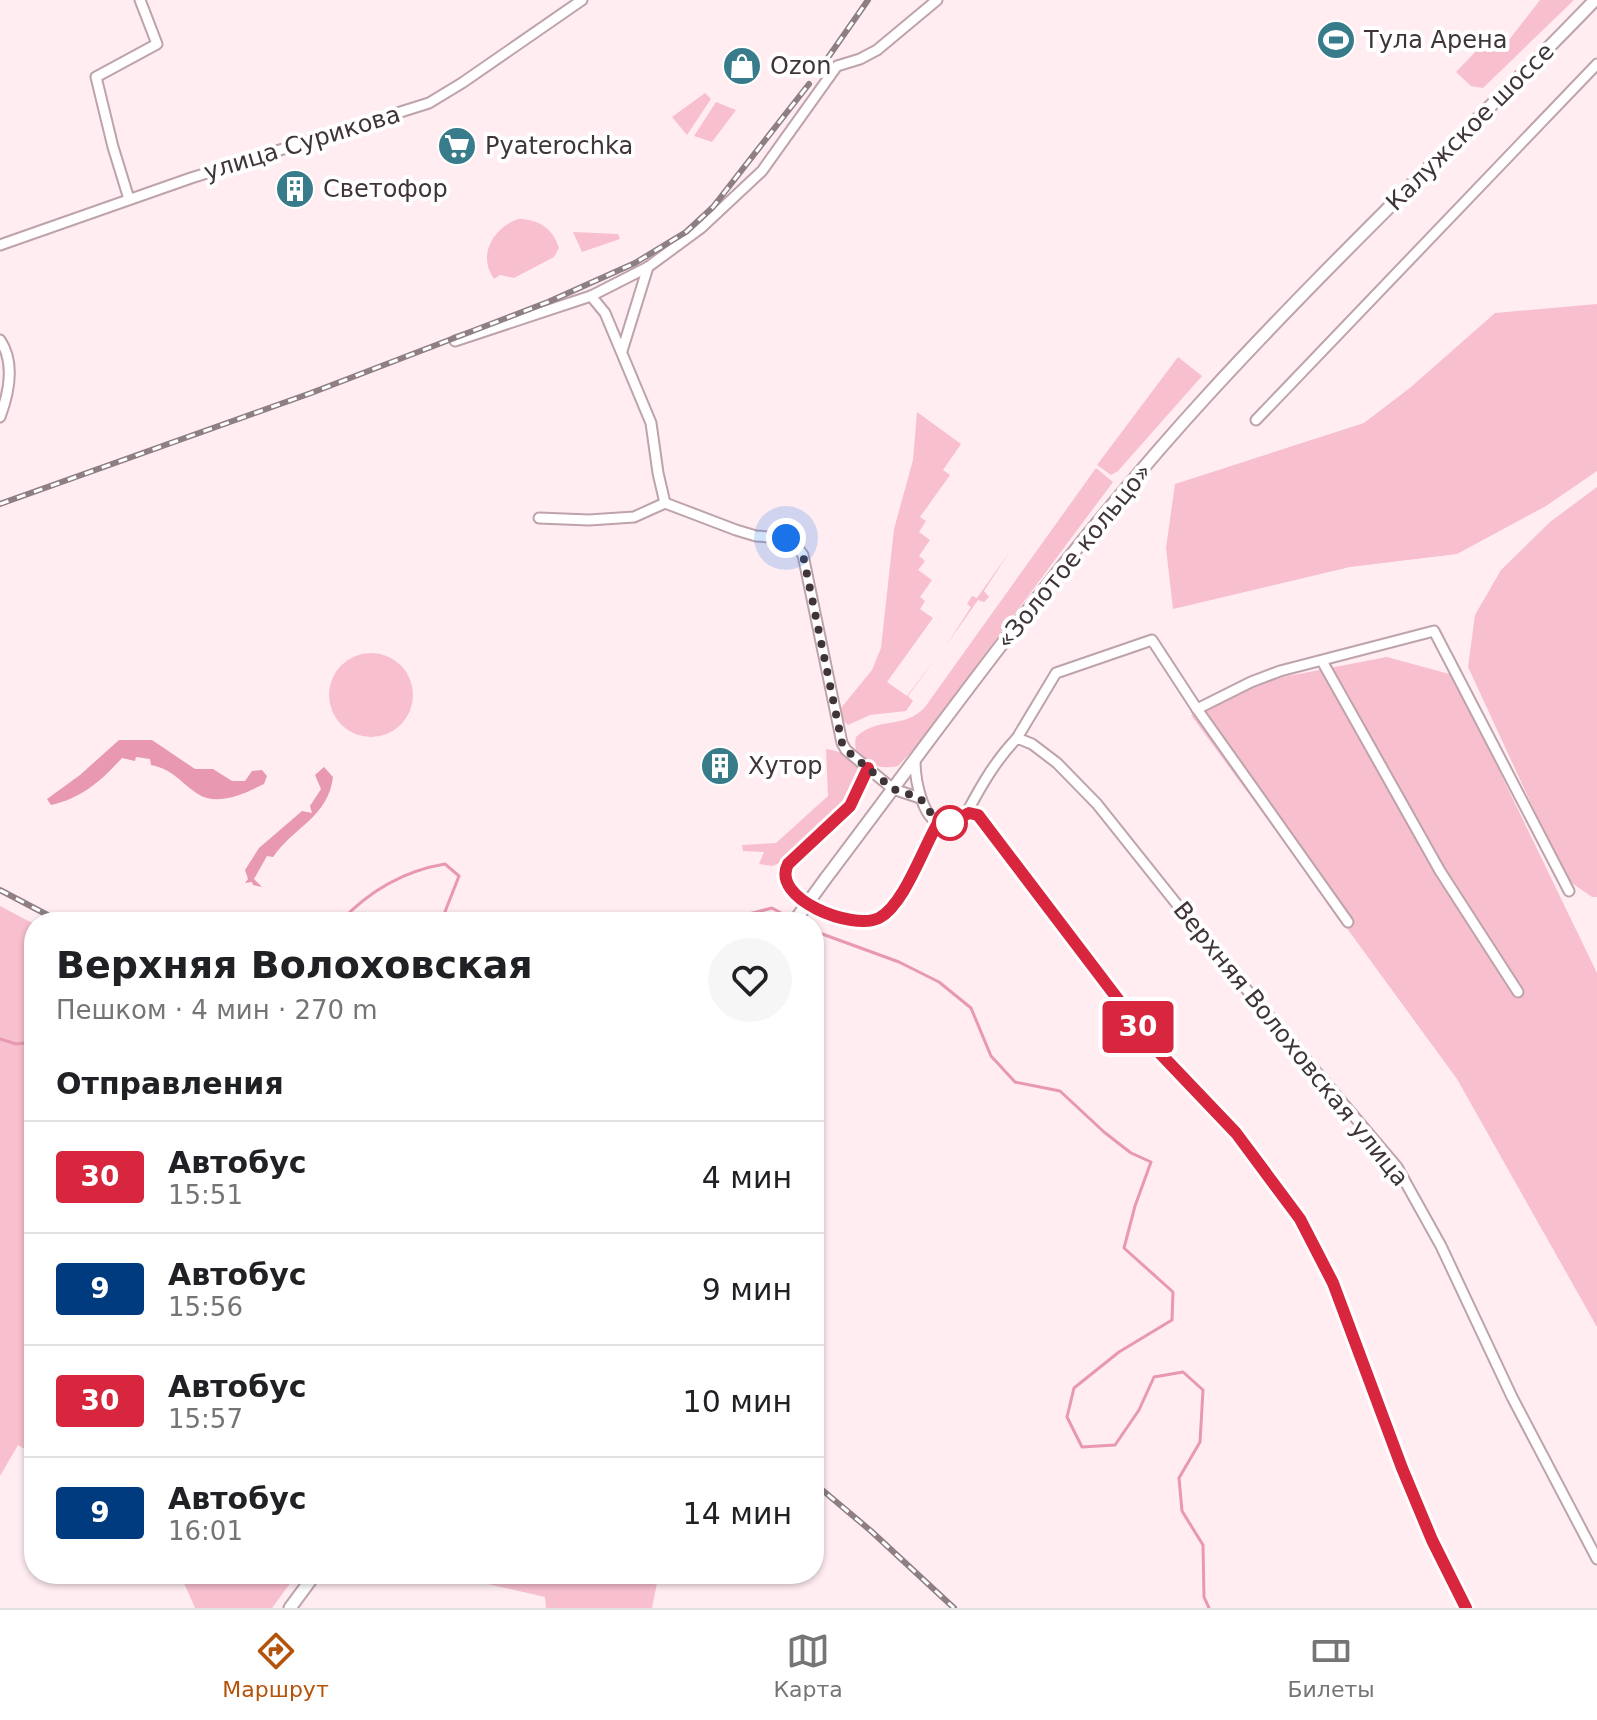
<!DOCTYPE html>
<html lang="ru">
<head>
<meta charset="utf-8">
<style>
	:root { --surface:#fff; --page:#f6f6f6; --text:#202124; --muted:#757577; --line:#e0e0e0; --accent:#b45309 }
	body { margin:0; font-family:"DejaVu Sans",sans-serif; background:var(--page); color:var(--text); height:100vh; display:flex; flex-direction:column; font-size:30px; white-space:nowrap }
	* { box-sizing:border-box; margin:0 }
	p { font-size:26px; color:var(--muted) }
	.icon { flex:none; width:44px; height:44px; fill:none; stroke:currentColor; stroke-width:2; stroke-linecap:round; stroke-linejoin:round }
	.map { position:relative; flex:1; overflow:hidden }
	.details { position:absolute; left:24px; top:912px; width:800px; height:672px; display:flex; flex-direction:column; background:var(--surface); border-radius:32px; box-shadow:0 2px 6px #0004 }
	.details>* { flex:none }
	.badge { padding:0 16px; border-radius:6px; font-size:28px; line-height:52px }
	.you { position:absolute; width:40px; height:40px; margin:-20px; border:6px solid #fff; border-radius:50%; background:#1a73e8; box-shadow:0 0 0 12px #1a73e833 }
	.map>.badge { position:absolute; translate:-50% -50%; box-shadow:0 0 0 4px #fff }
	h2 { padding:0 32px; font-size:30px; line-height:72px }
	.round { display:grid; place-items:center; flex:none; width:84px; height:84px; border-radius:42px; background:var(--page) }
	.headline { display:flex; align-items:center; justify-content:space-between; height:136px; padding:0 32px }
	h1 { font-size:38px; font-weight:700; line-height:60px }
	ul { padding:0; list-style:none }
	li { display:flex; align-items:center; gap:24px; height:112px; padding:0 32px; border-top:2px solid var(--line) }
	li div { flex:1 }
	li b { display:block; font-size:30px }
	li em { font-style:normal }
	li .badge { min-width:88px; font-weight:700; text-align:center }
	.dock { display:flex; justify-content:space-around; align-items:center; height:112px; border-top:2px solid var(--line); background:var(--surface); font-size:22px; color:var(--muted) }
	.dock a { display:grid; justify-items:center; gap:4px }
	.dock .active { color:var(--accent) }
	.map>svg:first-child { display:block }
	.green { fill:#f8bfcf }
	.water { fill:#e898b1 }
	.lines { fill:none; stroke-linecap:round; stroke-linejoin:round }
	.stream { stroke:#e898b1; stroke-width:3 }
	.minor-casing { stroke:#bea3aa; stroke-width:13 }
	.major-casing { stroke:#bea3aa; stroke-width:15 }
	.minor { stroke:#fff; stroke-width:9 }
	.major { stroke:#fff; stroke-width:11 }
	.rail-casing { stroke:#8d7f83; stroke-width:6 }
	.rail { stroke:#fff; stroke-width:3; stroke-dasharray:9; stroke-linecap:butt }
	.major-bridge-casing { stroke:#bea3aa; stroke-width:15; stroke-linecap:butt }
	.major-bridge { stroke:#fff; stroke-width:11 }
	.line-casing { stroke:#fff; stroke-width:18 }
	.line { stroke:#d7263d; stroke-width:12 }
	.walk { stroke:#3f3437; stroke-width:8; stroke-dasharray:0 14.4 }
	.stop-dot { fill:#fff; stroke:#d7263d; stroke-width:4 }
	.labels { text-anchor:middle; stroke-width:8; stroke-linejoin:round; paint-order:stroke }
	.poi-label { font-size:24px; fill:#3f3437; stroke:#fff; text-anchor:start }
	.street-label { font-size:24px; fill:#3f3437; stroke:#fff }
</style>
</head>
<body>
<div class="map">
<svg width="1597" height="1608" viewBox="0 0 1597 1608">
	<rect width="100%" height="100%" fill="#ffedf2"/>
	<!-- green -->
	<g class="green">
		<polygon points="1540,0 1574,0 1483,88 1471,86 1456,72 1485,42 1496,49 1502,49"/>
		<polygon points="705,93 711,99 687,135 672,117"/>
		<polygon points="716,102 736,110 712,142 694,136"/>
		<path d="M518,219c20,0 35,9 41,29l-5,9 -40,21 -14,-3 -6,4c-17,-24 -1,-51 24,-60z"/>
		<polygon points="573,232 618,234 620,239 582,252"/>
		<polygon points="1597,304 1597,471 1546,506 1457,554 1350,567 1173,609 1166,548 1175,484 1364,423 1411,387 1495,313"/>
		<polygon points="1178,357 1202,376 1118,471 1111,475 1097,465"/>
		<polygon points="917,412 961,444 943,470 950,475 920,517 926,521 919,532 930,540 919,556 925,561 918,570 932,580 920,597 925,601 920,609 933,618 887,682 907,696 939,654 908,696 913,701 906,711 870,715 848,725 843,720 841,708 872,670 881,648 894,529 913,460"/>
		<path d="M1096,468l17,14 -199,267 -16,17c-20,5 -48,-5 -42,-29 22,-21 48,-7 69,-30z"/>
		<polygon points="1597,487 1597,897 1592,897 1566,879 1468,667 1475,615 1501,570 1550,522"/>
		<polygon points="1010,551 984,591 989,597 984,602 978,600 945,647 971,607 967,604 972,596 977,598"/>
		<circle cx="371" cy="695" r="42"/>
		<polygon points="1387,657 1453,675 1597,973 1597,1327 1457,1079 1191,715 1262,681"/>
		<path d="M826,749c16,2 31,9 34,27l-7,16 -9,12 -61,57 -10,5 -14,-2 5,-12 -21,-1 -1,-6 34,-2 52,-47z"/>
		<polygon points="0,906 34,924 34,1455 18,1445 0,1476"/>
		<polygon points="180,1574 297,1574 272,1608 195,1608"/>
		<polygon points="464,1574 654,1574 657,1583 652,1608 546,1608 545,1597 470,1580"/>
	</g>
	<!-- water -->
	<g class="water">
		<path d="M119,740h33l43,29h18l19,12h13l7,-10 10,-1 5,6 -3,8c-18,9 -47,23 -66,10 -19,-12 -23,-24 -47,-29l-1,-6 -14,-2 -1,4 -13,-3c-21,23 -40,40 -71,47l-4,-6 33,-24z"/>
		<path d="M324,767l9,10c-5,40 -38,49 -60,80l-6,-1 -13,23 8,8 -9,-2 -1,-3 -7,1 3,-4 -3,-9 14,-22 43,-37 10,2 -2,-7 11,-17 -6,-14z"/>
	</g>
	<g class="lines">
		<!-- stream -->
		<g class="stream">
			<path d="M340,922c28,-30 63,-51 105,-58l14,12 -18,46"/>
			<polyline points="695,922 741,916 772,908 790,918"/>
			<polyline points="814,931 899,962 939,982 971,1008 991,1056 1015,1082 1060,1091 1104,1132 1131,1153 1151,1162 1135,1206 1124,1248 1173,1292 1172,1320 1119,1352 1074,1388 1067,1417 1082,1447 1115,1445 1139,1410 1154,1377 1183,1372 1203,1390 1200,1442 1179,1478 1182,1511 1203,1545 1204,1597 1209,1608"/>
			<polyline points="0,1039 16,1044 34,1042"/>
		</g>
		<!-- minor casing -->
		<g class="minor-casing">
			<g id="minor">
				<polyline points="129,199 113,147 96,77 157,44 140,0"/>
				<polyline points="0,245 191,178 429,103 462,83 582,0"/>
				<polyline points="591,296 605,313 651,423 658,473 665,503"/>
				<path d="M0,340c15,22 9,53 0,77"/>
				<polyline points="455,341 591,296 648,267 701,228 762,171 837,66 860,59 877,50 937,0"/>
				<polyline points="622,351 648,267"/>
				<polyline points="1256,420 1597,64"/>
				<polyline points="665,503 736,530 756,536 786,538 795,544 803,555 842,743 846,750 893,789 920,798"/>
				<polyline points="539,518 589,520 634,517 665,503"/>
				<polyline points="1322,661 1440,871 1518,992"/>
				<polyline points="1197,709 1251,682 1280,671 1434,631 1569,891"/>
				<polyline points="1017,738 1056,673 1152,640 1197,709 1348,922"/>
				<path d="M915,761c0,16 7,65 31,63 9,-1 16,-8 23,-11l11,4 175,231 81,85 64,86 33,64 69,185 30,72 34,68"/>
				<path d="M868,768l-18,38 -64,61 -1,14c8,16 29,27 45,33 13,5 28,10 43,6 29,-8 50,-72 65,-97"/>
				<path d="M966,814c15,-28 29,-53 51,-76l15,6 25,19 40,41 122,153 178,210 44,79 71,151 85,162"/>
			</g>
		</g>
		<!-- major casing -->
		<g class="major-casing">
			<g id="major">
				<path d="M826,878c123,-163 241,-329 379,-480 125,-137 261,-264 390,-398"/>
				<polyline points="290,1608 315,1574"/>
			</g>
		</g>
		<!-- minor -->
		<use href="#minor" class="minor"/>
		<!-- major -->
		<use href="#major" class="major"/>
		<!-- rail casing -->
		<g class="rail-casing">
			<g id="rail">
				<polyline points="827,59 868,0"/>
				<polyline points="0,504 311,393 548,302 635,263 686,232 713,207 809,84"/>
				<polyline points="0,890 61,922"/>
				<polyline points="814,1483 871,1531 954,1608"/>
			</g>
		</g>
		<!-- rail -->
		<use href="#rail" class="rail"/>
		<!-- major-bridge casing -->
		<g class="major-bridge-casing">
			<polyline id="major-bridge" points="794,922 826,878"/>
		</g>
		<!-- major-bridge -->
		<use href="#major-bridge" class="major-bridge"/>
	</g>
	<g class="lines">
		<!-- line casing -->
		<g class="line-casing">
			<path id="line" d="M868,768l-18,38 -62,58c-18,35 65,67 91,54 25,-13 44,-70 59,-95h12l19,-10 9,2 177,233 81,85 64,86 33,64 69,185 30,72 34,68"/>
		</g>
		<!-- line -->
		<use href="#line" class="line"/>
		<!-- walk -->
		<polyline class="walk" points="786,538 795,544 803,555 842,743 846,750 893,789 920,798 938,823 950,823"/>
	</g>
	<!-- icons -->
	<defs>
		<g id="stadium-disc" transform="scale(2)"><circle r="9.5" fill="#387b8b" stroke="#fff"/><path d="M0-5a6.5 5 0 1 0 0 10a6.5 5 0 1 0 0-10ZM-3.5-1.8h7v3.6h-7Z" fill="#fff"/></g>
		<g id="shop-disc" transform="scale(2)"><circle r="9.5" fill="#387b8b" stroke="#fff"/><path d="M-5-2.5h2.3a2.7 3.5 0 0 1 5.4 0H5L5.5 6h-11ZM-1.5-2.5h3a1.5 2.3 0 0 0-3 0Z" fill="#fff"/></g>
		<g id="supermarket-disc" transform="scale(2)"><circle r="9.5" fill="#387b8b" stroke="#fff"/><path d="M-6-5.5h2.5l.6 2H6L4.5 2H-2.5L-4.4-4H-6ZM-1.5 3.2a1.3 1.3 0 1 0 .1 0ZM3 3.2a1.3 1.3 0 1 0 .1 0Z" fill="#fff"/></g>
		<g id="building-disc" transform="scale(2)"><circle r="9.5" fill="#387b8b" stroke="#fff"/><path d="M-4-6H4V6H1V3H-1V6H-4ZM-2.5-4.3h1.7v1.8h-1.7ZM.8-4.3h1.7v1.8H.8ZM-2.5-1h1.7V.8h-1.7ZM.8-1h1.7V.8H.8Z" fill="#fff"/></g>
	</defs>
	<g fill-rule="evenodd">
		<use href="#stadium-disc" x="1336" y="40"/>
		<use href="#shop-disc" x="742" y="66"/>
		<use href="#supermarket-disc" x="457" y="146"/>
		<use href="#building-disc" x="295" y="189"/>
		<use href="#building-disc" x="720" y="766"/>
	</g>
	<!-- markers -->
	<circle class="stop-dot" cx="950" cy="823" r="16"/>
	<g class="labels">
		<!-- poi labels -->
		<g class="poi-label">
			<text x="1364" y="48">Тула Арена</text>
			<text x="770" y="74">Ozon</text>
			<text x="485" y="154">Pyaterochka</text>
			<text x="323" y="197">Светофор</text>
			<text x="748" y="774">Хутор</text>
		</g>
		<!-- street labels -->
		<g class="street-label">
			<text transform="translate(1470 127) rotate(-45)" y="8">Калужское шоссе</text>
			<text transform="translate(302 143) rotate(-17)" y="8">улица Сурикова</text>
			<text transform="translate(1074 556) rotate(-51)" y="8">«Золотое кольцо»</text>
			<text transform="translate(1291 1044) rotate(51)" y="8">Верхняя Волоховская улица</text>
		</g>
	</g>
</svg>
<div class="you" style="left:786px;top:538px"></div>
<b class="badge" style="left:1138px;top:1027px;background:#d7263d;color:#fff">30</b>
<section class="details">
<div class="headline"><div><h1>Верхняя Волоховская</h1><p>Пешком · 4 мин · 270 m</p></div><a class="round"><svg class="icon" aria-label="heart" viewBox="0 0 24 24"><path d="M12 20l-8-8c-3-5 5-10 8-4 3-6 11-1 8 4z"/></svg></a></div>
<h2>Отправления</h2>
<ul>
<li><span class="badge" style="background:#d7263d;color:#fff">30</span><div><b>Автобус</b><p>15:51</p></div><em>4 мин</em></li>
<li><span class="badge" style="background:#003b80;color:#fff">9</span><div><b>Автобус</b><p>15:56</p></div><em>9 мин</em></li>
<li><span class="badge" style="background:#d7263d;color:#fff">30</span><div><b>Автобус</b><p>15:57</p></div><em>10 мин</em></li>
<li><span class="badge" style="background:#003b80;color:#fff">9</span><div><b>Автобус</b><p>16:01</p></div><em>14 мин</em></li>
</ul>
</section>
</div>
<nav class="dock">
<a class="active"><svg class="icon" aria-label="directions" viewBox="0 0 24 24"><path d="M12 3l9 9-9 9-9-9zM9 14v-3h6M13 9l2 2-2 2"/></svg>Маршрут</a>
<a><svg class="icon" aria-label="map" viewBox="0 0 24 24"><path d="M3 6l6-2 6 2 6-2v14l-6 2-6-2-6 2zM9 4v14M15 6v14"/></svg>Карта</a>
<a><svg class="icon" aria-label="tickets" viewBox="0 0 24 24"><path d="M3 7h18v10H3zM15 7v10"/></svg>Билеты</a>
</nav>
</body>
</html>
